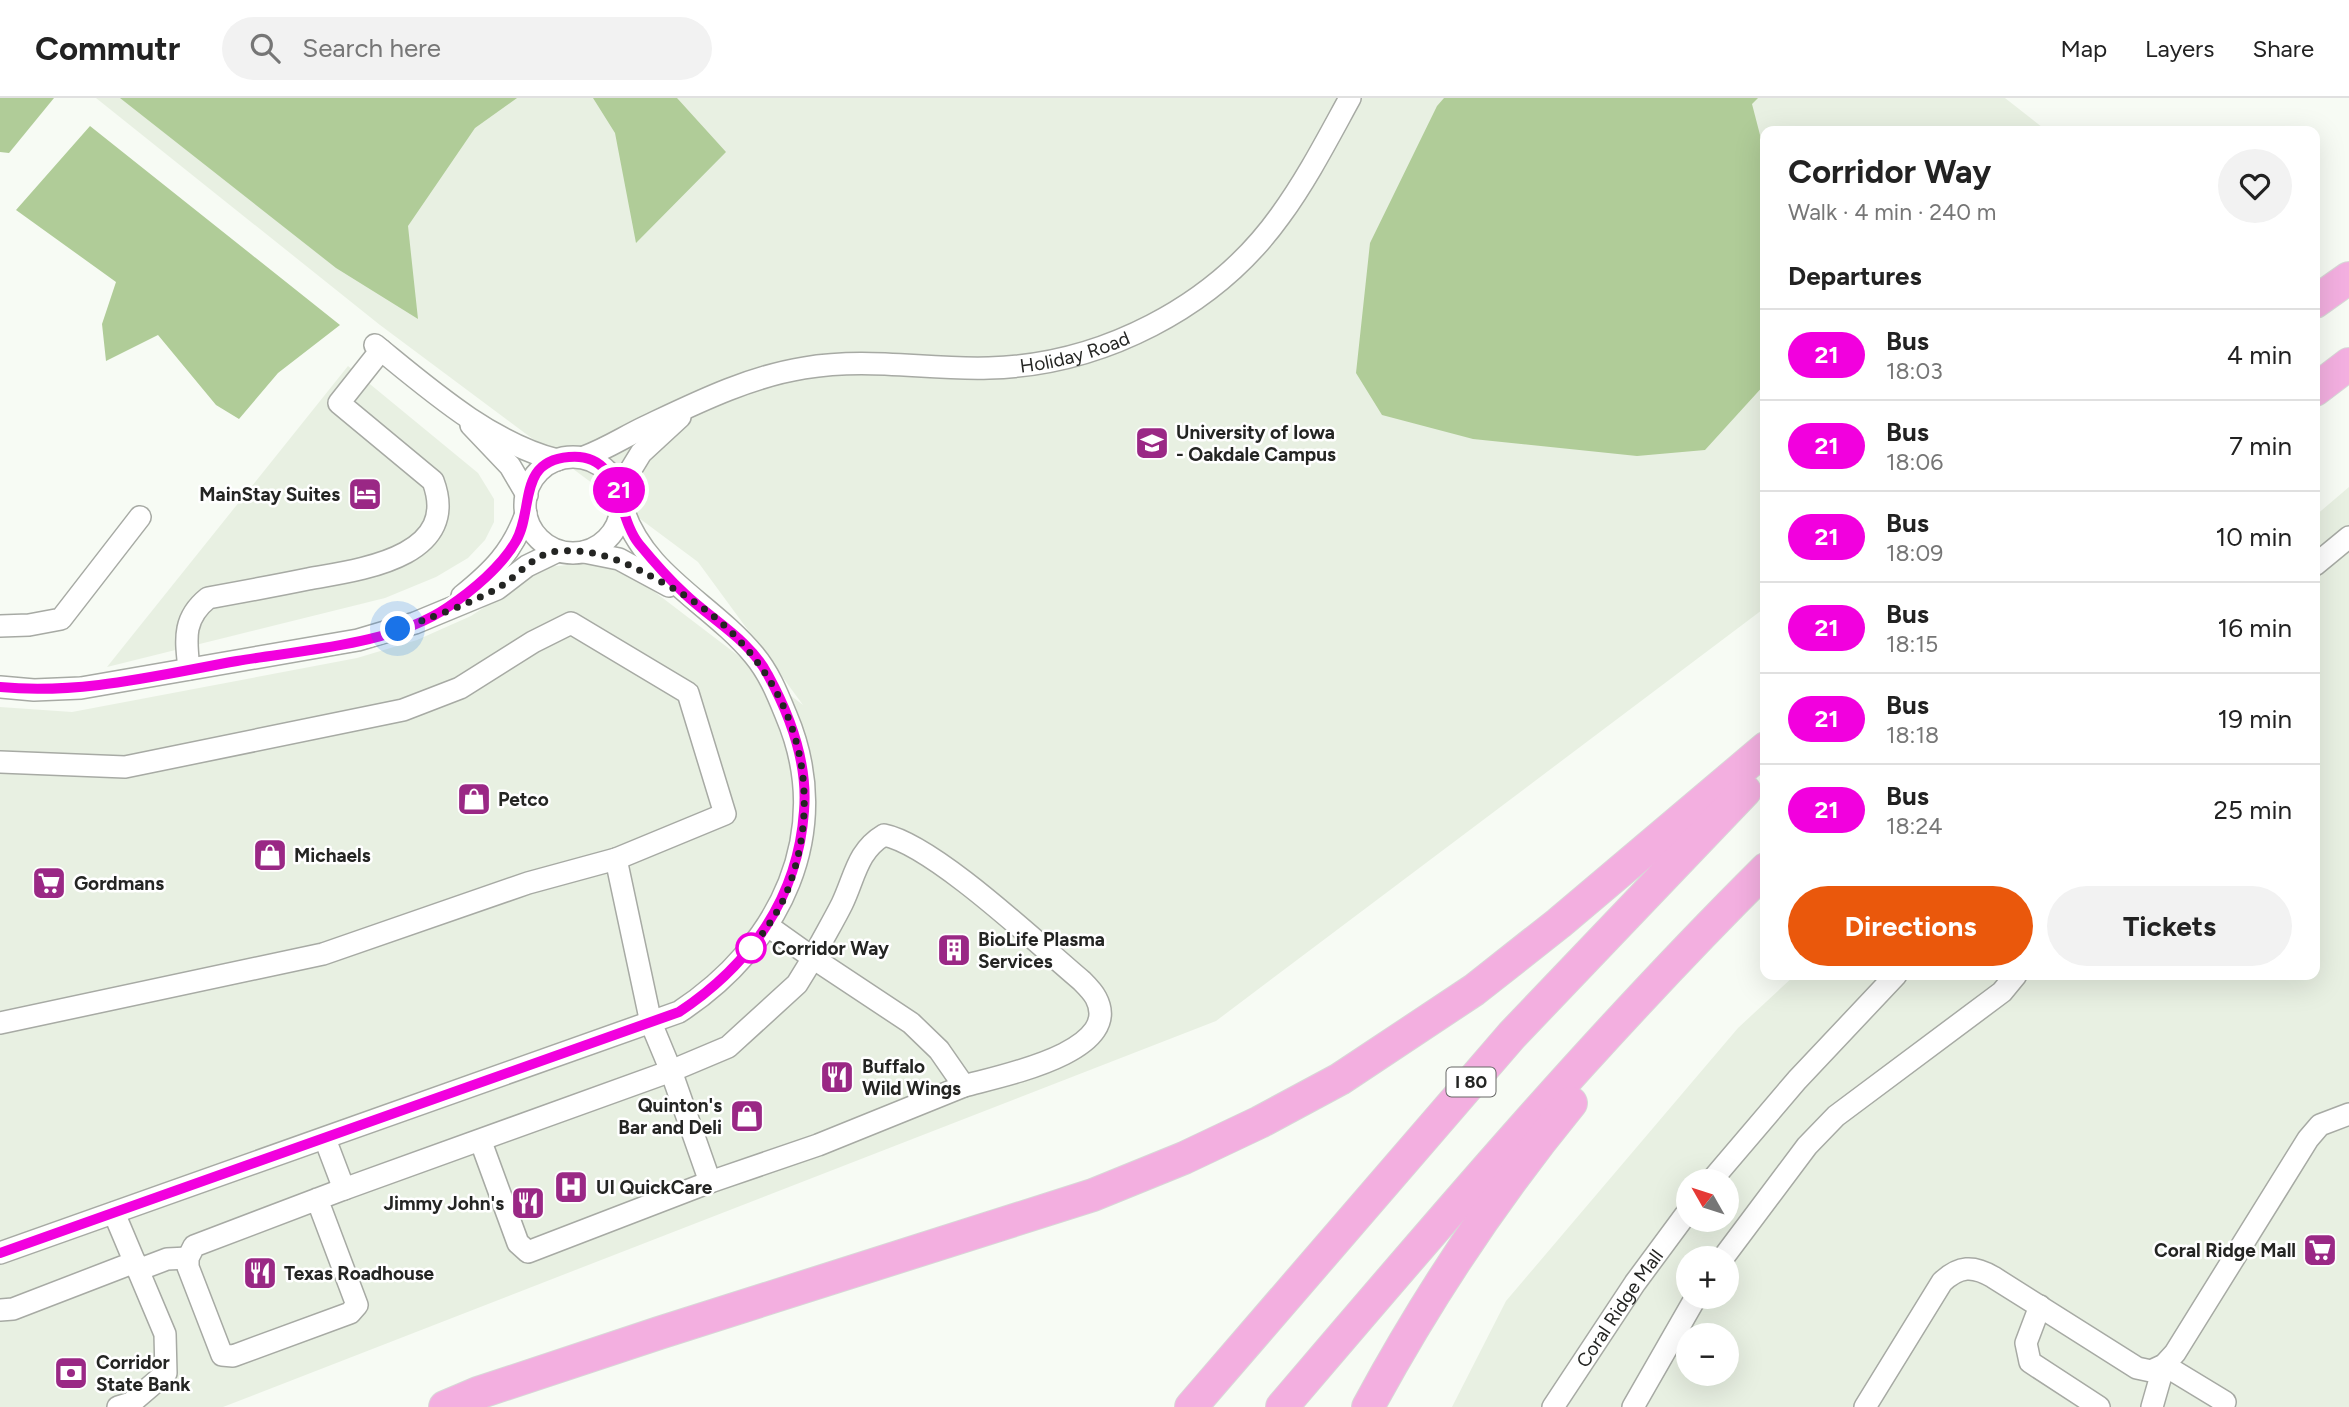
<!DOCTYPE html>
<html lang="en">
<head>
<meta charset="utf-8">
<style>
	:root { --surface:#fff; --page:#f2f2f2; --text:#222; --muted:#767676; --line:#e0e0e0; --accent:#ea580c }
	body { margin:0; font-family:Figtree,sans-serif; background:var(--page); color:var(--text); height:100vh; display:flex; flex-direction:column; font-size:26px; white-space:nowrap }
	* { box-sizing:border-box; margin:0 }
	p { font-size:23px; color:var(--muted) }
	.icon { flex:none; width:38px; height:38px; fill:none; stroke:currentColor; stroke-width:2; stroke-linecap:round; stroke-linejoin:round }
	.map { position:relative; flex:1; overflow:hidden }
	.panel { position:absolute; left:1760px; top:28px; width:560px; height:854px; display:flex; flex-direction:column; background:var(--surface); border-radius:14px; box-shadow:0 7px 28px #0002 }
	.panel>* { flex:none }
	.badge { padding:0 14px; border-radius:23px; font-size:24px; line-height:46px }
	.needle { width:46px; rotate:309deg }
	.controls { position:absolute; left:1676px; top:1071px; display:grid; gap:14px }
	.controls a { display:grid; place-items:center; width:63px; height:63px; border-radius:50%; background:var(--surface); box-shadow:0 7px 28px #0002; font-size:35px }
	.you { position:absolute; width:35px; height:35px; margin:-18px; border:5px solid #fff; border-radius:50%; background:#1a73e8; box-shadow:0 0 0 10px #1a73e833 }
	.map>.badge { position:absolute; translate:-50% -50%; box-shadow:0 0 0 4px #fff }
	h2 { padding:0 28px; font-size:26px; line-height:63px }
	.round { display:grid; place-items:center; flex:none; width:74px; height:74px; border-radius:37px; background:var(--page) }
	.summary { display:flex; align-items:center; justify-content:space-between; height:119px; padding:0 28px }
	h1 { font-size:33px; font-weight:700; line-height:52px }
	.action { display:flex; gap:14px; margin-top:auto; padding:14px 28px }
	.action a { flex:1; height:80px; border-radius:42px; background:var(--accent); color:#fff; font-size:28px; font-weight:700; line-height:80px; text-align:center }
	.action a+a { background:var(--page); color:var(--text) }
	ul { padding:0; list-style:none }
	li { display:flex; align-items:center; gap:21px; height:91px; padding:0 28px; border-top:2px solid var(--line) }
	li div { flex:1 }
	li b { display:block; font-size:26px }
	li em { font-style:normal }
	li .badge { min-width:77px; font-weight:700; text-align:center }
	header { display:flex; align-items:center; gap:42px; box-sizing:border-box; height:98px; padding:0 35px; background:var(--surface); border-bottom:2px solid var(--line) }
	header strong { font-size:33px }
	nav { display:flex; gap:38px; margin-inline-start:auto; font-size:24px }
	.search { width:490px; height:63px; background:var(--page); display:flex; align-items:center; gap:18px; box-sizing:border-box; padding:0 24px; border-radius:38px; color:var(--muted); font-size:26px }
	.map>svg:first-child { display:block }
	.built { fill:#e8f0e2; fill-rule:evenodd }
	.forest { fill:#b0cc98 }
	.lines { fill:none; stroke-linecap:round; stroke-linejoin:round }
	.minor-casing { stroke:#a7aaa4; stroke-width:24 }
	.highway-casing { stroke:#d8d8d7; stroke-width:34 }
	.minor { stroke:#fff; stroke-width:21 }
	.highway { stroke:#f3afe0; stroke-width:32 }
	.line-casing { stroke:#fff; stroke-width:16 }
	.line { stroke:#f200de; stroke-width:10 }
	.walk { stroke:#242523; stroke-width:7; stroke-dasharray:0 12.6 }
	.stop-dot { fill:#fff; stroke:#f200de; stroke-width:3.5 }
	.labels { text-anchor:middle; stroke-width:5; stroke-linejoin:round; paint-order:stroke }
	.shield { fill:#fff; stroke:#666665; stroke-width:2 }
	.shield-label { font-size:18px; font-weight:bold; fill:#242523 }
	.street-label { font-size:19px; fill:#242523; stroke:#fff }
	.poi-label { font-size:19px; font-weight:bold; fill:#242523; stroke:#fff; text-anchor:start }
	.stop-label { font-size:19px; font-weight:bold; fill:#242523; stroke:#fff; text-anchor:start }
</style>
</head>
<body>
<header>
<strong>Commutr</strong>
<div class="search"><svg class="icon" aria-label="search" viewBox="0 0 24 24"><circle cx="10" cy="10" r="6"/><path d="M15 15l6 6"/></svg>Search here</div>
<nav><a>Map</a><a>Layers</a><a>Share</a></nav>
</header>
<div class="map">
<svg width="2349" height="1309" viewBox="0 0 2349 1309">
	<rect width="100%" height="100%" fill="#f7fbf4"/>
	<!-- built -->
	<g class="built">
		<polygon points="96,0 2005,0 2047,33 1766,33 1766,509 1216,923 223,1309 0,1309 0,609 72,614 357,560 417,542 471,518 545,469 581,466 622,469 803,607 698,464 380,227"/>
		<polygon points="348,268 478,375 494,401 494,424 485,442 468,460 436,479 385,500 107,569"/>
		<path d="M2349,389v920h-897l54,-106 232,-273 57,-53h520v-459zM1689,1083h38v39h-38zM1689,1160h38v39h-38zM1689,1237h38v39h-38z"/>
	</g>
	<!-- forest -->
	<g class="forest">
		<polygon points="0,0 54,0 9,55 0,54"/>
		<polygon points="120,0 517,0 475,30 408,128 418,221 336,170"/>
		<polygon points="593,0 677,0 726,54 636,145 615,35"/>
		<polygon points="1444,0 1758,0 1752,6 1766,60 1766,285 1705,352 1637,358 1473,341 1382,317 1356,275 1370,145 1437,8"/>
		<polygon points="90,28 340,227 278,275 239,321 216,307 158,237 106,263 102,226 116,184 16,112"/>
	</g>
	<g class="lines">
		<!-- minor casing -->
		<g class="minor-casing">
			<g id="minor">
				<path d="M375,247c54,44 115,98 182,115"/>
				<polyline points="471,327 510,368 527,397"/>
				<path id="s1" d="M584,359c22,-8 40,-20 61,-30 51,-24 103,-50 159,-59 65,-11 121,2 185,0 112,-3 225,-60 291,-152 27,-37 48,-78 70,-118"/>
				<circle cx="573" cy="407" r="48"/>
				<polyline points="619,391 641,355 680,319"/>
				<polyline points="584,454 619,461 669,488"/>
				<polyline points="2315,467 2349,439"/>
				<path d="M462,498c31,-25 50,-44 64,-82"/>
				<polyline points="0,528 29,527 61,521 140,419"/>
				<path d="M189,571c-3,-29 -7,-50 19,-71 33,-6 66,-12 100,-19 50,-9 154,-21 125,-98l-94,-78 42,-53"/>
				<polyline points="0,589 34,592 81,590 358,542 415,525 497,491 527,468 558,453"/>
				<polyline points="0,664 125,669 403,612 460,590 533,544 571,525 688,595 725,716 616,761"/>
				<path d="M884,737c50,10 155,110 198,146 5,5 11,11 14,17 29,55 -101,79 -132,88l-25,-36 -28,-27 -98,-65c9,-18 20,-36 29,-54 13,-27 15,-53 42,-69z"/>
				<polyline points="768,828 813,860 797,886 728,949 671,973 710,1084 818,1047 964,988"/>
				<polyline points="0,925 323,856 528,785 616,761 651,925 671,973 344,1091 325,1041"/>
				<polyline points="481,1044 518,1145 528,1154 710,1084"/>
				<polyline points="1711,1083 1797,982 1896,877"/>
				<polyline points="317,1101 357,1207 350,1215 233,1258 222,1257 188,1169 188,1160 194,1148 344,1091"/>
				<polyline points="114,1115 165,1236 166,1275 131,1305 118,1309"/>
				<path d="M0,1155l679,-241c101,-66 157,-180 107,-297 -9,-22 -17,-42 -32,-60 -44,-53 -111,-80 -132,-149"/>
				<polyline points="1723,1160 1807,1048 1836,1018 2002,894 2016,877"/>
				<polyline points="138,1172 167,1161 188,1160"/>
				<polyline points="2040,1208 2026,1245 2030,1264 2099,1309"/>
				<polyline points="0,1212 13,1211 135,1164"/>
				<path id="s2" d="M1553,1309l82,-124 54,-73"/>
				<polyline points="1633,1309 1696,1199"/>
				<path d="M1865,1309l77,-125c17,-16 31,-17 51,-5l144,91 14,3 13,-6 11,-12 133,-214 12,-14 29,-11"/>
				<polyline points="2152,1309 2164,1267 2225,1304 2223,1309"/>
			</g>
		</g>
		<!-- highway casing -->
		<g class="highway-casing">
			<g id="highway">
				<polyline points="2315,204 2349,180"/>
				<polyline points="2315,292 2349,266"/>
				<polyline points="445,1309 478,1295 659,1235 1093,1097 1184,1060 1260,1024 1340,981 1474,892 1559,825 1766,650"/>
				<polyline points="1191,1309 1512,937 1745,693"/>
				<path d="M1282,1309c157,-184 313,-368 484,-538"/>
				<path d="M1368,1309c58,-107 126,-210 203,-304"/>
			</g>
		</g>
		<!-- minor -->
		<use href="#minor" class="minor"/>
		<!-- highway -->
		<use href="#highway" class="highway"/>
	</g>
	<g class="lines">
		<!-- line casing -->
		<g class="line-casing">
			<path id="line" d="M0,589c80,8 159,-12 237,-26 65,-11 156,-16 211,-54 24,-16 54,-41 68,-66 18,-31 1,-80 53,-84 54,-5 46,57 70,87 14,17 30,35 46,50 27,26 65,46 83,81 23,42 40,89 36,136 -6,87 -54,154 -125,201l-679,241"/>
		</g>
		<!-- line -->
		<use href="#line" class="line"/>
		<!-- walk -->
		<path class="walk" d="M398,531c28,-9 73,-26 98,-40 20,-10 38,-37 63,-38 42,-3 72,14 108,34 115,62 168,187 119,309 -9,21 -24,40 -37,58l2,-4"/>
	</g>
	<!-- icons -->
	<defs>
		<g id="university-square" transform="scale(1.75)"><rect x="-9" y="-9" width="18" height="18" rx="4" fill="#9a2885" stroke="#fff"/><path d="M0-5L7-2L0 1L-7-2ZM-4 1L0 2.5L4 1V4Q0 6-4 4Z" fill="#fff"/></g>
		<g id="hotel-square" transform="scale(1.75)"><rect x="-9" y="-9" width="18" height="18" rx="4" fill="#9a2885" stroke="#fff"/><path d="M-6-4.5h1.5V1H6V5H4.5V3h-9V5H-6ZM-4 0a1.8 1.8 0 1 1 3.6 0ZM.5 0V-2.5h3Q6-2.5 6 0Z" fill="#fff"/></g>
		<g id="shop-square" transform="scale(1.75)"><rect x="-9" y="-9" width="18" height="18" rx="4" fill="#9a2885" stroke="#fff"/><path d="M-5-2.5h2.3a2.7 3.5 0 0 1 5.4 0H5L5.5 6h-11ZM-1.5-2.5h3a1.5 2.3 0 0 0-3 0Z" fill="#fff"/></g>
		<g id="supermarket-square" transform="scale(1.75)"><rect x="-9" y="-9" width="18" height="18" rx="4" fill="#9a2885" stroke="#fff"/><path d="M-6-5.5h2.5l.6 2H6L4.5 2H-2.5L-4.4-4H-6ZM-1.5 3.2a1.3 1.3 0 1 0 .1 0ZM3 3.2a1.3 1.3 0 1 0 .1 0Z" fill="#fff"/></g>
		<g id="building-square" transform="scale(1.75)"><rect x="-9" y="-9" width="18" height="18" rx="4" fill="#9a2885" stroke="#fff"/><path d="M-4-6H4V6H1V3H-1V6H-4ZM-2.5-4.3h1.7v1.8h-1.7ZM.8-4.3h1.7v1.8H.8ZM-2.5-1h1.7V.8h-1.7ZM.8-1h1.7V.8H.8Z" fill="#fff"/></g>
		<g id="restaurant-square" transform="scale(1.75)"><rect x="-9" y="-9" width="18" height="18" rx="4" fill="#9a2885" stroke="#fff"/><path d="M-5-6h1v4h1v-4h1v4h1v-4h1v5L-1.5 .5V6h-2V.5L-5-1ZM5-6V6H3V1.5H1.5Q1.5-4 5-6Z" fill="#fff"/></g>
		<g id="hospital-square" transform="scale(1.75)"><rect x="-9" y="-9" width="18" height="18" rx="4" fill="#9a2885" stroke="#fff"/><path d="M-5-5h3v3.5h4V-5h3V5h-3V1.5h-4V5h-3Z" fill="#fff"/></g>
		<g id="bank-square" transform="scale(1.75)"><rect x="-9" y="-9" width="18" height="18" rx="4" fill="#9a2885" stroke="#fff"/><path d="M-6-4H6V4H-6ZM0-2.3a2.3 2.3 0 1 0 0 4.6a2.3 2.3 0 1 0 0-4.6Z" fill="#fff"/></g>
	</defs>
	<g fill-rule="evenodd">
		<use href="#university-square" x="1152" y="345"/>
		<use href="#hotel-square" x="365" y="396"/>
		<use href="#shop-square" x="474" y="701"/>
		<use href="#shop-square" x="270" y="757"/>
		<use href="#supermarket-square" x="49" y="785"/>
		<use href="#building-square" x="954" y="852"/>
		<use href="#restaurant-square" x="837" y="979"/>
		<use href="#shop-square" x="747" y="1018"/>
		<use href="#hospital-square" x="571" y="1089"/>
		<use href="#restaurant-square" x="528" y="1105"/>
		<use href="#supermarket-square" x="2320" y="1152"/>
		<use href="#restaurant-square" x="260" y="1175"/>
		<use href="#bank-square" x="71" y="1275"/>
	</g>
	<!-- markers -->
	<circle class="stop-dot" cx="751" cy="850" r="14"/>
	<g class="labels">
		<!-- shield labels -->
		<rect class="shield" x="1446.5" y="969.5" width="49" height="29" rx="5"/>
		<g class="shield-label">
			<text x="1471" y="990">I 80</text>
		</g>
		<!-- street labels -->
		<g class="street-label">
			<text dy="7" stroke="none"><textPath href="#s1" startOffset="511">Holiday Road</textPath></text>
			<text dy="7" stroke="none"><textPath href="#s2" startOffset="119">Coral Ridge Mall</textPath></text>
		</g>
		<!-- poi labels -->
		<g class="poi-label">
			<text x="1176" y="341">University of Iowa<tspan x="1176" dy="22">- Oakdale Campus</tspan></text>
			<text x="340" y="403" text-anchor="end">MainStay Suites</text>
			<text x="498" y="708">Petco</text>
			<text x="294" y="764">Michaels</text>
			<text x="74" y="792">Gordmans</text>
			<text x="978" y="848">BioLife Plasma<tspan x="978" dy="22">Services</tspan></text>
			<text x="862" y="975">Buffalo<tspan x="862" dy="22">Wild Wings</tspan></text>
			<text x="722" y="1014" text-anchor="end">Quinton's<tspan x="722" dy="22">Bar and Deli</tspan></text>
			<text x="596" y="1096">UI QuickCare</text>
			<text x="504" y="1112" text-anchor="end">Jimmy John's</text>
			<text x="2296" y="1159" text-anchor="end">Coral Ridge Mall</text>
			<text x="284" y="1182">Texas Roadhouse</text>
			<text x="96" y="1271">Corridor<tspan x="96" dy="22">State Bank</tspan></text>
		</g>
		<!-- stop labels -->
		<g class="stop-label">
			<text x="772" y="857">Corridor Way</text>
		</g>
	</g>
</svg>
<div class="controls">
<a><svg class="needle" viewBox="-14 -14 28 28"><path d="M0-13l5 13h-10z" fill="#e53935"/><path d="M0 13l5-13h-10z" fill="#767676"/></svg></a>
<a>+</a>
<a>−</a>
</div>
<div class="you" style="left:398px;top:531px"></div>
<b class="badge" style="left:619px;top:392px;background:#f200de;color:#fff">21</b>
<section class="panel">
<div class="summary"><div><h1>Corridor Way</h1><p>Walk · 4 min · 240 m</p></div><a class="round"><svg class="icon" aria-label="heart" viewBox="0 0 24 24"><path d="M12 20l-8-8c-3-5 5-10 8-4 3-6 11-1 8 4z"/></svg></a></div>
<h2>Departures</h2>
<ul>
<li><span class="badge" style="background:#f200de;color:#fff">21</span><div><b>Bus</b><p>18:03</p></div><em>4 min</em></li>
<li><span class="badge" style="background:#f200de;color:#fff">21</span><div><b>Bus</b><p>18:06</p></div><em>7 min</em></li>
<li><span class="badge" style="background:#f200de;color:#fff">21</span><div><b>Bus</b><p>18:09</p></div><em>10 min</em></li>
<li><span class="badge" style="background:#f200de;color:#fff">21</span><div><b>Bus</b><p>18:15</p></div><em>16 min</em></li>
<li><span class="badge" style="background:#f200de;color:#fff">21</span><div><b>Bus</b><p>18:18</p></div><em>19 min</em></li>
<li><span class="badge" style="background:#f200de;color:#fff">21</span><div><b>Bus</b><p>18:24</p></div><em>25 min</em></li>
</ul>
<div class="action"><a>Directions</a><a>Tickets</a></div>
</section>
</div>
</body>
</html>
